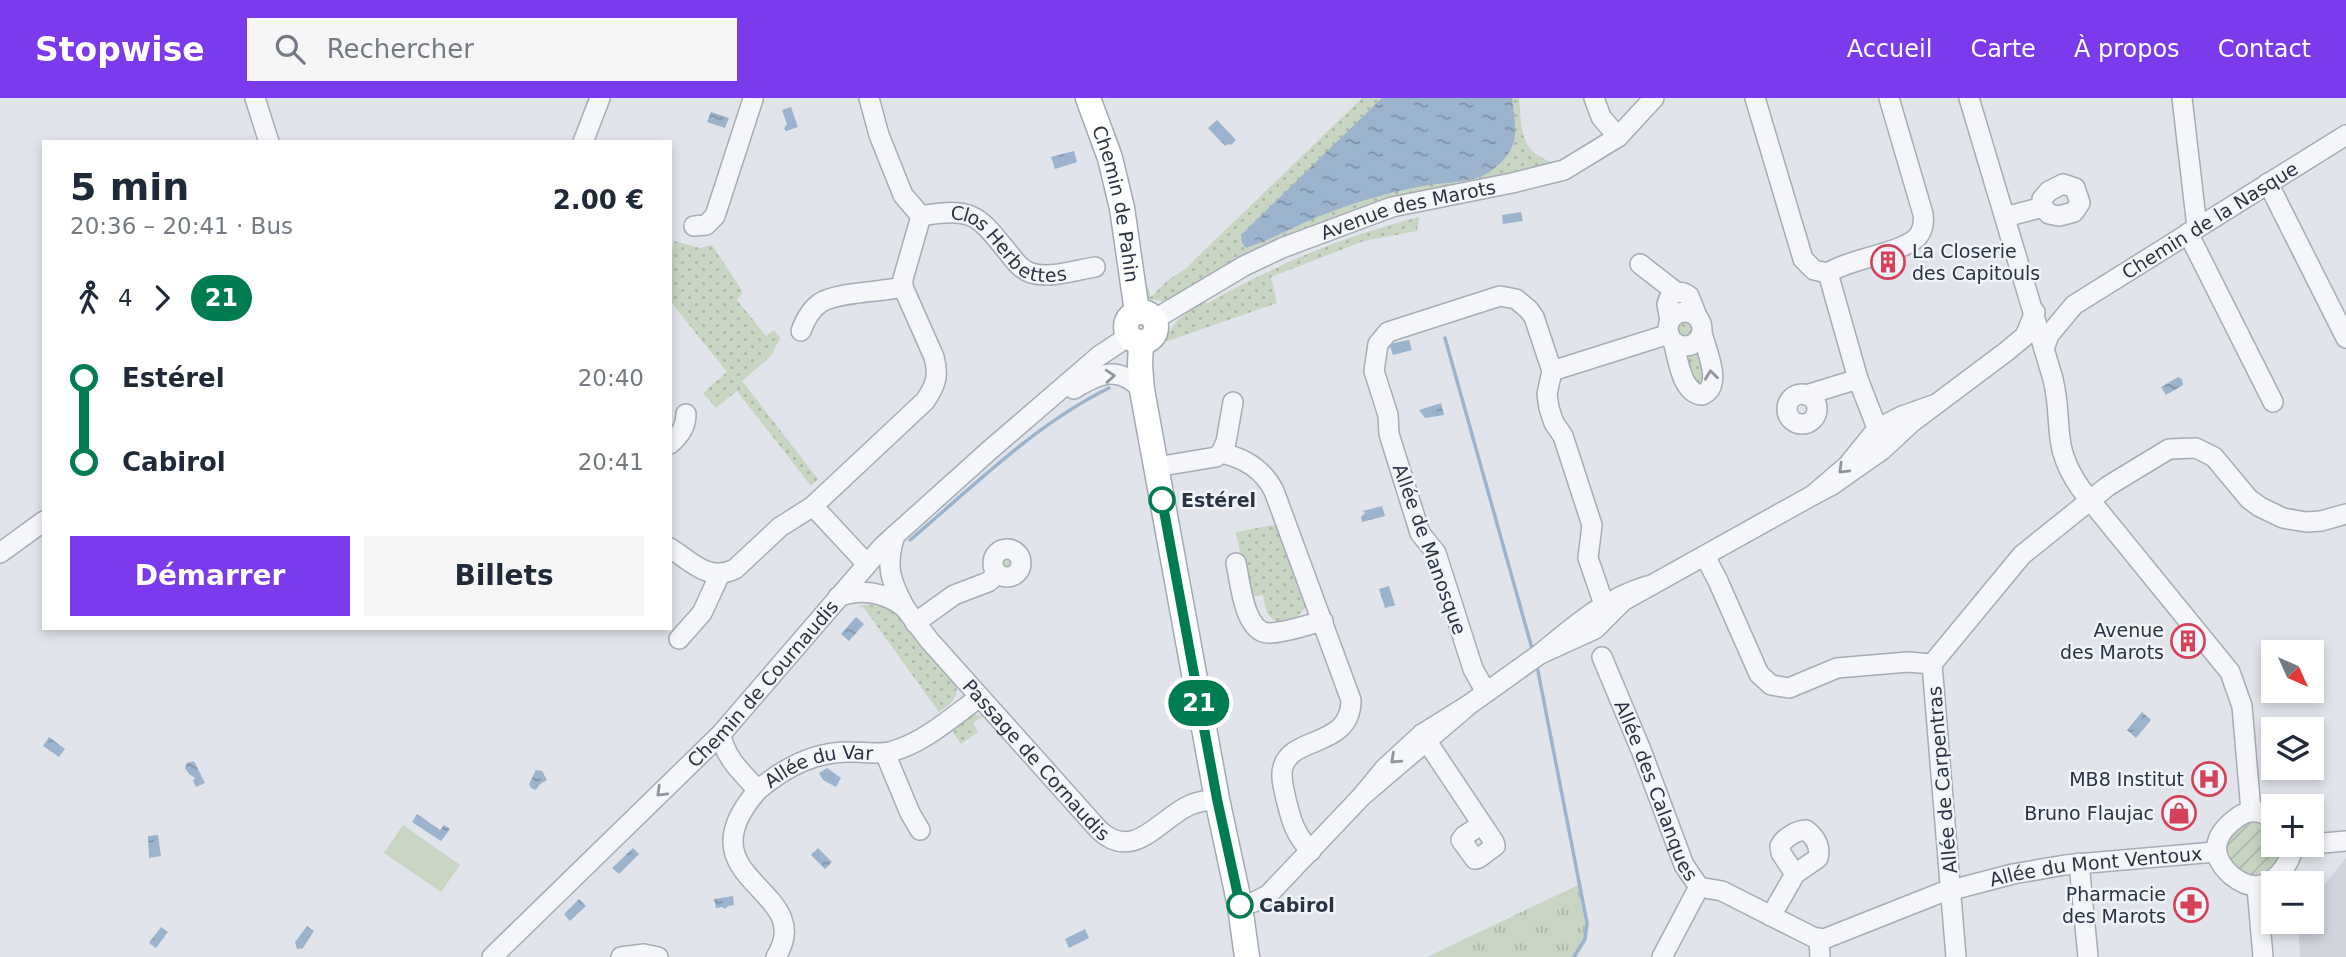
<!DOCTYPE html>
<html lang="fr">
<head>
<meta charset="utf-8">
<style>
	:root { --surface:#fff; --page:#f6f6f7; --text:#1f2937; --muted:#747a83; --accent:#7c3aed }
	body { margin:0; font-family:"DejaVu Sans",sans-serif; background:var(--page); color:var(--text); height:100vh; display:flex; flex-direction:column; font-size:26px; white-space:nowrap }
	* { box-sizing:border-box; margin:0 }
	p { font-size:23px; color:var(--muted) }
	.icon { flex:none; width:38px; height:38px; fill:none; stroke:currentColor; stroke-width:2; stroke-linecap:round; stroke-linejoin:round }
	.map { position:relative; flex:1; overflow:hidden }
	.sheet { position:absolute; left:42px; top:42px; width:630px; height:490px; display:flex; flex-direction:column; background:var(--surface); border-radius:0px; box-shadow:0 4px 10px #0003 }
	.sheet>* { flex:none }
	.badge { padding:0 14px; border-radius:23px; font-size:24px; line-height:46px }
	.needle { width:46px; rotate:135deg }
	.tools { position:absolute; left:2261px; top:542px; display:grid; gap:14px }
	.tools a { display:grid; place-items:center; width:63px; height:63px; border-radius:0px; background:var(--surface); box-shadow:0 4px 10px #0003; font-size:35px }
	.map>.badge { position:absolute; translate:-50% -50%; box-shadow:0 0 0 4px #fff }
	.legs { display:flex; align-items:center; gap:10px; height:77px; padding:0 28px; font-size:23px }
	.legs p { margin-inline-start:auto }
	.headline { display:flex; align-items:center; justify-content:space-between; height:119px; padding:0 28px }
	h1 { font-size:38px; font-weight:800; line-height:52px }
	.primary-button { display:flex; gap:14px; margin-top:auto; padding:14px 28px }
	.primary-button a { flex:1; height:80px; border-radius:0px; background:var(--accent); color:#fff; font-size:28px; font-weight:800; line-height:80px; text-align:center }
	.primary-button a+a { background:var(--page); color:var(--text) }
	ul { padding:0 28px; list-style:none }
	li { display:flex; align-items:center; gap:24px; height:84px; font-size:26px }
	li i { display:grid; place-items:center; width:10px; height:100%; margin:0 9px; background:currentColor }
	li i::after { content:''; width:18px; height:18px; margin:-9px; border:5px solid; border-radius:50%; background:var(--surface) }
	li p { margin-inline-start:auto }
	li:first-child i { background:linear-gradient(#0000 50%,currentColor 0) }
	li:last-child i { background:linear-gradient(currentColor 50%,#0000 0) }
	header { display:flex; align-items:center; gap:42px; box-sizing:border-box; height:98px; padding:0 35px; background:var(--accent); color:#fff }
	header strong { font-size:33px }
	nav { display:flex; gap:38px; margin-inline-start:auto; font-size:24px }
	.search { width:490px; height:63px; background:var(--page); display:flex; align-items:center; gap:18px; box-sizing:border-box; padding:0 24px; border-radius:0px; color:var(--muted); font-size:26px }
	.map>svg:first-child { display:block }
	.built { fill:#cfd4dd }
	.grass { fill:url(#grass-dots) }
	.park { fill:url(#park-tufts) }
	.garden { fill:url(#garden-furrows) }
	.pitch { fill:#c7d5c2 }
	.water { fill:url(#water-ripples) }
	.lines { fill:none; stroke-linecap:round; stroke-linejoin:round }
	.stream { stroke:#9bb3cc; stroke-width:3.5 }
	.minor-casing { stroke:#a6acb6; stroke-width:22 }
	.major-casing { stroke:#a0aab7; stroke-width:27 }
	.minor { stroke:#f5f6f9; stroke-width:19 }
	.major { stroke:#fff; stroke-width:24 }
	.oneway { stroke:#8f949e }
	.line-1-casing { stroke:#fff; stroke-width:16 }
	.line-1 { stroke:#007c52; stroke-width:10 }
	.stop-1-dot { fill:#fff; stroke:#007c52; stroke-width:3.5 }
	.labels { text-anchor:middle; stroke-width:5; stroke-linejoin:round; paint-order:stroke }
	.street-label { font-size:19px; fill:#293344; stroke:#f1f4f8 }
	.poi-label { font-size:19px; fill:#293344; stroke:#f1f4f8; text-anchor:end }
	.stop-label { font-size:19px; font-weight:bold; fill:#293344; stroke:#f1f4f8; text-anchor:start }
</style>
</head>
<body>
<header>
<strong>Stopwise</strong>
<div class="search"><svg class="icon" aria-label="search" viewBox="0 0 24 24"><circle cx="10" cy="10" r="6"/><path d="M15 15l6 6"/></svg>Rechercher</div>
<nav><a>Accueil</a><a>Carte</a><a>À propos</a><a>Contact</a></nav>
</header>
<div class="map">
<svg width="2346" height="859" viewBox="0 0 2346 859">
	<defs>
		<pattern id="grass-dots" width="8" height="8" patternUnits="userSpaceOnUse" patternTransform="scale(1.75)"><rect width="8" height="8" fill="#c7d5c2"/><path d="M2 2h.1M6 6h.1" fill="none" stroke="#abb7a8" stroke-width="1.8" stroke-linecap="round"/></pattern>
		<pattern id="park-tufts" width="24" height="20" patternUnits="userSpaceOnUse" patternTransform="scale(1.75)"><rect width="24" height="20" fill="#c7d5c2"/><path d="M3 7l-1-3M5 7V3M7 7l1-3M15 17l-1-3M17 17v-4M19 17l1-3" fill="none" stroke="#abb7a8"/></pattern>
		<pattern id="garden-furrows" width="10" height="10" patternUnits="userSpaceOnUse" patternTransform="scale(1.75)"><rect width="10" height="10" fill="#c7d5c2"/><path d="M-1 1l2-2M0 10L10 0M9 11l2-2" fill="none" stroke="#abb7a8"/></pattern>
		<pattern id="water-ripples" width="26" height="14" patternUnits="userSpaceOnUse" patternTransform="scale(1.75)"><rect width="26" height="14" fill="#9bb3cc"/><path d="M2 4q2-2 4 0t4 0M15 11q2-2 4 0t4 0" fill="none" stroke="#7e92a7"/></pattern>
	</defs>
	<rect width="100%" height="100%" fill="#e1e5eb"/>
	<!-- built -->
	<polygon class="built" points="2346,760 2346,859 2300,859 2298,824 2312,824 2312,802"/>
	<!-- grass -->
	<g class="grass">
		<path d="M1362,0h157c3,32 0,55 37,65l-22,7 -134,27 -36,10 -78,29 -41,19 -78,47 -20,-3 -6,-9 6,-5 4,12 16,-16 18,-12z"/>
		<path d="M1419,119l-2,14 -53,10 -93,36 6,26 -112,39 -2,-2 14,-19 25,-21 6,3c69,-39 133,-66 211,-86z"/>
		<polygon points="674,143 700,150 712,147 743,194 737,202 766,238 774,232 780,240 771,258 742,283 818,381 811,388 737,293 716,310 703,295 727,274 670,203 670,164"/>
		<path d="M1686,218c10,3 12,10 10,19l-6,6h-8l-9,-16 5,-7z"/>
		<polygon points="1698,248 1708,285 1693,288 1685,253"/>
		<path d="M1279,426l28,80c-7,16 -30,27 -40,8 -2,-5 -3,-12 -4,-17l-14,2 -13,-65z"/>
		<circle cx="1007" cy="465" r="9"/>
		<path d="M868,506l21,4 10,7 19,26 38,44c3,14 -7,20 -17,27l-75,-104 -6,-2z"/>
		<polygon points="972,616 983,618 973,625 978,634 961,646 950,630"/>
	</g>
	<!-- park -->
	<polygon class="park" points="1578,787 1586,830 1585,841 1572,859 1427,859"/>
	<!-- garden -->
	<polygon class="garden" points="2251,721 2273,728 2273,747 2284,747 2283,757 2269,776 2245,779 2225,758 2227,739"/>
	<!-- pitch -->
	<polygon class="pitch" points="403,727 460,767 441,794 384,755"/>
	<!-- water -->
	<g class="water">
		<path d="M1382,0h130c4,33 9,50 -20,72 -16,13 -44,12 -63,15 -36,6 -74,17 -109,31 -25,10 -48,23 -74,32l-4,-5 -1,-8z"/>
		<polygon points="791,9 798,29 786,33 784,30 787,26 782,12"/>
		<polygon points="711,14 729,20 725,30 707,24"/>
		<polygon points="1217,22 1236,42 1231,47 1229,46 1225,48 1208,30"/>
		<polygon points="1074,53 1077,64 1055,71 1051,59"/>
		<polygon points="1521,114 1523,123 1503,126 1502,117"/>
		<polygon points="1409,242 1412,252 1393,257 1389,246"/>
		<polygon points="2178,279 2182,281 2183,287 2166,297 2161,289"/>
		<polygon points="1441,305 1444,317 1425,320 1419,312"/>
		<polygon points="1382,408 1385,418 1362,424 1361,419 1365,415 1363,413"/>
		<polygon points="1389,488 1395,507 1385,510 1379,491"/>
		<polygon points="856,519 864,526 849,543 841,536"/>
		<polygon points="2142,614 2151,622 2136,640 2127,632"/>
		<polygon points="49,639 65,651 59,659 43,648"/>
		<polygon points="194,663 205,685 196,689 193,683 195,680 189,676 185,670 187,665"/>
		<polygon points="827,670 841,680 836,689 823,682 819,675"/>
		<polygon points="536,672 542,673 547,682 539,687 536,692 531,690 529,686"/>
		<polygon points="417,716 440,732 444,727 450,731 441,743 412,724"/>
		<polygon points="158,737 161,758 149,760 148,738"/>
		<polygon points="633,750 639,756 619,776 612,770"/>
		<polygon points="818,750 832,764 825,771 811,757"/>
		<polygon points="733,798 734,807 728,808 725,811 722,809 716,810 714,801"/>
		<polygon points="579,801 586,808 570,823 564,816"/>
		<polygon points="307,828 314,833 303,850 297,851 295,844"/>
		<polygon points="161,829 168,834 156,850 149,845"/>
		<polygon points="1085,831 1089,840 1069,850 1065,841"/>
	</g>
	<g class="lines">
		<!-- stream -->
		<g class="stream">
			<polyline points="1445,240 1533,554"/>
			<path d="M910,442c64,-54 124,-115 199,-152"/>
			<polyline points="1537,568 1587,825 1585,841 1574,859"/>
		</g>
		<!-- minor casing -->
		<g class="minor-casing">
			<g id="minor">
				<polyline points="255,0 269,44"/>
				<polyline points="869,0 879,37 903,97 921,118"/>
				<polyline points="1594,0 1601,19 1618,39"/>
				<polyline points="1755,0 1803,161 1814,172 1828,175"/>
				<path d="M1969,0l84,281c11,46 -3,66 28,110l149,183 12,34 9,105"/>
				<polyline points="2182,0 2197,129"/>
				<polyline points="583,44 600,0"/>
				<polyline points="2268,85 2346,240"/>
				<path id="s1" d="M921,118c54,-10 58,1 90,40 5,7 11,14 20,17 19,6 45,-3 64,-6"/>
				<polyline points="2005,119 2043,109 2042,101 2049,93 2063,86 2075,90 2080,105 2074,114 2059,118 2049,116 2043,109"/>
				<polyline points="694,128 706,127 715,118 753,1"/>
				<polyline points="2188,135 2273,304"/>
				<polyline points="1640,166 1676,194"/>
				<circle cx="1685" cy="231" r="17"/>
				<path id="s2" d="M1155,221l89,-53 38,-18 110,-41 120,-24 52,-13 54,-33 36,-39"/>
				<path d="M1670,223l-3,-17c3,-12 13,-15 22,-8l8,20"/>
				<path d="M801,233c4,-11 9,-21 19,-28 16,-11 62,-11 83,-16"/>
				<path d="M1673,243c5,17 8,52 29,54 22,-9 4,-45 0,-62"/>
				<path id="s3" d="M2044,251l5,-14 25,-30 272,-170"/>
				<polyline points="1552,273 1669,236"/>
				<path d="M1074,291c26,-16 45,-24 68,1"/>
				<circle cx="1802" cy="311" r="15"/>
				<polyline points="1806,297 1858,281"/>
				<polyline points="1936,306 1902,318 1877,331 1848,367 1813,397 1832,387 1882,352 1911,325 2007,253 2025,238 2035,214"/>
				<path d="M1881,340l-23,-59 -30,-106c22,-15 78,-20 91,-38 4,-6 5,-14 4,-21l-34,-116"/>
				<path d="M670,346c10,-9 16,-17 16,-30"/>
				<polyline points="1221,355 1226,344 1233,304"/>
				<path d="M1156,369l60,-10 5,-4c24,5 42,16 53,38l77,209c0,48 -59,35 -68,67 -3,10 1,22 3,32 5,21 9,36 25,52"/>
				<polyline points="813,408 866,465"/>
				<path d="M670,450c22,14 38,34 65,21l45,-42 33,-21 112,-105c11,-16 14,-25 9,-44l-31,-70v-8l18,-63"/>
				<circle cx="1007" cy="465" r="14"/>
				<polyline points="0,455 44,423"/>
				<polyline points="1705,458 1718,483 1759,576 1771,587 1789,590 1837,570 1908,564 1932,566"/>
				<path d="M1236,465c4,18 8,70 33,70 17,0 37,-8 54,-12"/>
				<path d="M1647,488c-43,13 -73,40 -107,68l55,-25 28,-28 190,-106"/>
				<path d="M838,499c23,-9 47,-5 67,11 -15,-28 -20,-42 -10,-73"/>
				<path id="s4" d="M905,510l24,32 170,190c35,33 61,-12 91,-25 9,-4 19,-5 27,-6"/>
				<polyline points="915,525 954,497 988,484 998,476"/>
				<polyline points="679,541 702,515 720,476"/>
				<path id="s5" d="M1602,559l39,93 43,115 15,22"/>
				<polyline points="1486,594 1473,571 1436,455 1420,435 1389,336 1388,317 1374,273 1378,246 1388,234 1500,198 1516,201 1529,212 1534,219 1552,273 1547,296 1549,310 1554,325 1563,338 1592,427 1588,460 1608,518"/>
				<polyline points="1470,606 1422,636 1385,670 1362,698 1470,606 1540,556"/>
				<path d="M721,636c3,23 22,40 37,56 -80,91 61,98 18,167"/>
				<polyline points="1422,636 1494,744 1495,748 1479,760 1475,761 1461,742 1464,738 1481,727"/>
				<polyline points="885,655 910,715 920,732"/>
				<path id="s6" d="M758,692c27,-23 57,-39 93,-38 13,0 29,3 42,-1 32,-9 60,-35 87,-54"/>
				<path d="M2273,721c-11,-8 -23,-11 -35,-2 -24,17 -30,37 -7,58 17,14 32,15 48,-1 8,-9 13,-17 14,-29"/>
				<polyline points="2312,746 2346,743"/>
				<polyline points="2079,765 2088,859"/>
				<path id="s7" d="M1699,789l23,4 91,46 11,2 116,-46 73,-19 52,-9 150,-13"/>
				<polyline points="2257,789 2263,859"/>
				<polyline points="1240,808 1254,804 1268,797 1362,698"/>
				<path d="M1771,818l24,-42 23,-16c3,-12 -3,-21 -12,-28 -9,0 -22,8 -26,16l1,7 14,21"/>
				<polyline points="1819,841 1820,859"/>
				<path id="s8" d="M492,859l229,-223 162,-188 108,-97 108,-93 30,-20"/>
				<polyline points="621,859 644,856 658,859"/>
				<polyline points="1662,859 1699,789"/>
				<polyline points="1956,859 1932,566 2022,457 2108,388 2169,351 2196,350 2214,359 2249,401 2260,409 2283,420 2306,424 2321,423 2346,416"/>
			</g>
		</g>
		<!-- major casing -->
		<g class="major-casing">
			<g id="major">
				<path id="s9" d="M1088,0l22,60 12,50 15,104"/>
				<circle cx="1141" cy="229" r="15"/>
				<polyline points="1141,244 1140,268 1142,292 1217,701 1240,808 1247,859"/>
			</g>
		</g>
		<!-- minor -->
		<use href="#minor" class="minor"/>
		<!-- major -->
		<use href="#major" class="major"/>
	</g>
	<!-- one-way arrows -->
	<defs><path id="oneway-chevron" d="M-2-3.5L2.5 0L-2 3.5" fill="none" stroke-width="1.6" stroke-linecap="round" stroke-linejoin="round" transform="scale(1.75)"/></defs>
	<g class="oneway">
		<use href="#oneway-chevron" transform="translate(1711 277) rotate(-97)"/>
		<use href="#oneway-chevron" transform="translate(1110 278) rotate(-4)"/>
		<use href="#oneway-chevron" transform="translate(1843 371) rotate(135)"/>
		<use href="#oneway-chevron" transform="translate(1395 661) rotate(137)"/>
		<use href="#oneway-chevron" transform="translate(661 694) rotate(136)"/>
	</g>
	<g class="lines">
		<!-- line-1 casing -->
		<g class="line-1-casing">
			<polyline id="line-1" points="1162,402 1217,701 1240,807"/>
		</g>
		<!-- line-1 -->
		<use href="#line-1" class="line-1"/>
	</g>
	<!-- icons -->
	<defs>
		<g id="building-ring" transform="scale(1.75)"><circle r="9.5" fill="#f1f4f8" stroke="#d54159" stroke-width="1.5"/><path d="M-4-6H4V6H1V3H-1V6H-4ZM-2.5-4.3h1.7v1.8h-1.7ZM.8-4.3h1.7v1.8H.8ZM-2.5-1h1.7V.8h-1.7ZM.8-1h1.7V.8H.8Z" fill="#d54159"/></g>
		<g id="hospital-ring" transform="scale(1.75)"><circle r="9.5" fill="#f1f4f8" stroke="#d54159" stroke-width="1.5"/><path d="M-5-5h3v3.5h4V-5h3V5h-3V1.5h-4V5h-3Z" fill="#d54159"/></g>
		<g id="shop-ring" transform="scale(1.75)"><circle r="9.5" fill="#f1f4f8" stroke="#d54159" stroke-width="1.5"/><path d="M-5-2.5h2.3a2.7 3.5 0 0 1 5.4 0H5L5.5 6h-11ZM-1.5-2.5h3a1.5 2.3 0 0 0-3 0Z" fill="#d54159"/></g>
		<g id="pharmacy-ring" transform="scale(1.75)"><circle r="9.5" fill="#f1f4f8" stroke="#d54159" stroke-width="1.5"/><path d="M-2-6h4v4h4v4h-4v4h-4v-4h-4v-4h4Z" fill="#d54159"/></g>
	</defs>
	<g fill-rule="evenodd">
		<use href="#building-ring" x="1888" y="164"/>
		<use href="#building-ring" x="2188" y="543"/>
		<use href="#hospital-ring" x="2209" y="681"/>
		<use href="#shop-ring" x="2179" y="715"/>
		<use href="#pharmacy-ring" x="2191" y="807"/>
	</g>
	<!-- markers -->
	<g class="stop-1-dot">
		<circle cx="1162" cy="402" r="12"/>
		<circle cx="1240" cy="807" r="12"/>
	</g>
	<g class="labels">
		<!-- street labels -->
		<g class="street-label">
			<text dy="7" stroke="none"><textPath href="#s9" startOffset="110">Chemin de Pahin</textPath></text>
			<text dy="7" stroke="none"><textPath href="#s2" startOffset="278">Avenue des Marots</textPath></text>
			<text dy="7" stroke="none"><textPath href="#s3" startOffset="214">Chemin de la Nasque</textPath></text>
			<text dy="7" stroke="none"><textPath href="#s1" startOffset="100">Clos Herbettes</textPath></text>
			<text transform="translate(1430 451) rotate(70)" y="7">Allée de Manosque</text>
			<text dy="7" stroke="none"><textPath href="#s8" startOffset="385">Chemin de Cournaudis</textPath></text>
			<text dy="7" stroke="none"><textPath href="#s4" startOffset="201">Passage de Cornaudis</textPath></text>
			<text dy="7" stroke="none"><textPath href="#s6" startOffset="68">Allée du Var</textPath></text>
			<text transform="translate(1942 682) rotate(-95)" y="7">Allée de Carpentras</text>
			<text dy="7" stroke="none"><textPath href="#s5" startOffset="144">Allée des Calanques</textPath></text>
			<text dy="7" stroke="none"><textPath href="#s7" startOffset="420">Allée du Mont Ventoux</textPath></text>
		</g>
		<!-- poi labels -->
		<g class="poi-label">
			<text x="1912" y="160" text-anchor="start">La Closerie<tspan x="1912" dy="22">des Capitouls</tspan></text>
			<text x="2164" y="539">Avenue<tspan x="2164" dy="22">des Marots</tspan></text>
			<text x="2184" y="688">MB8 Institut</text>
			<text x="2154" y="722">Bruno Flaujac</text>
			<text x="2166" y="803">Pharmacie<tspan x="2166" dy="22">des Marots</tspan></text>
		</g>
		<!-- stop labels -->
		<g class="stop-label">
			<text x="1181" y="409">Estérel</text>
			<text x="1259" y="814">Cabirol</text>
		</g>
	</g>
</svg>
<div class="tools">
<a><svg class="needle" viewBox="-14 -14 28 28"><path d="M0-13l5 13h-10z" fill="#e53935"/><path d="M0 13l5-13h-10z" fill="#747a83"/></svg></a>
<a><svg class="icon" aria-label="layers" viewBox="0 0 24 24"><path d="M12 4l9 5-9 5-9-5zM3 14l9 5 9-5"/></svg></a>
<a>+</a>
<a>−</a>
</div>
<b class="badge" style="left:1199px;top:605px;background:#007c52;color:#fff">21</b>
<section class="sheet">
<div class="headline"><div><h1>5 min</h1><p>20:36 – 20:41 · Bus</p></div><b>2.00 €</b></div>
<div class="legs"><svg class="icon" aria-label="walk" viewBox="0 0 24 24"><circle cx="13" cy="4" r="2"/><path d="M13 8l-2 6 4 7M11 14l-3 7M7 12l3-4h3l4 4"/></svg>4<svg class="icon" aria-label="forward" viewBox="0 0 24 24"><path d="M9 5l7 7-7 7"/></svg><b class="badge" style="background:#007c52;color:#fff">21</b></div>
<ul>
<li><i style="color:#007c52"></i><b>Estérel</b><p>20:40</p></li>
<li><i style="color:#007c52"></i><b>Cabirol</b><p>20:41</p></li>
</ul>
<div class="primary-button"><a>Démarrer</a><a>Billets</a></div>
</section>
</div>
</body>
</html>
